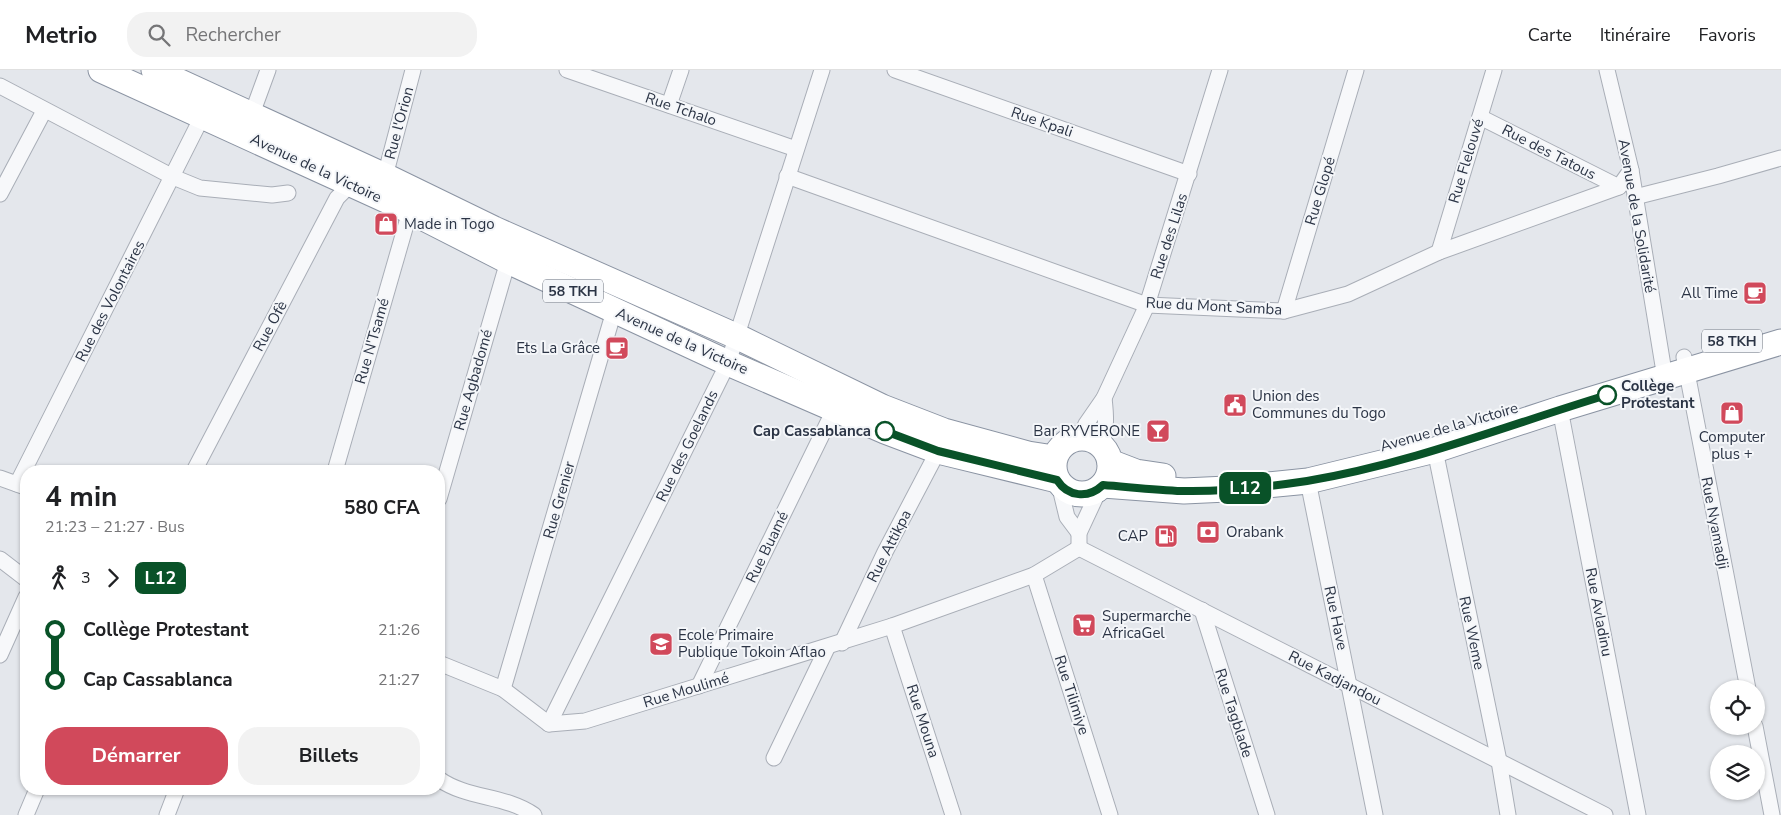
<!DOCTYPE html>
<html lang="fr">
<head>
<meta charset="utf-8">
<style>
	:root { --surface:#fff; --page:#f2f2f2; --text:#202124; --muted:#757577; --line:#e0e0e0; --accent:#d1495b }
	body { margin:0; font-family:"Nunito Sans",sans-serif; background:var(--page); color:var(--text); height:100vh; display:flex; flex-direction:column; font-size:19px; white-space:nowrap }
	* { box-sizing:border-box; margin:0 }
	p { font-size:16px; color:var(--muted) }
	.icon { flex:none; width:28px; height:28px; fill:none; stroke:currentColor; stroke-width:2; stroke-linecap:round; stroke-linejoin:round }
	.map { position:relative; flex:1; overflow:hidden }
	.details { position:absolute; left:20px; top:395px; width:425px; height:330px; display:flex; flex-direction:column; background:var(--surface); border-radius:20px; box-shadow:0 1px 4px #0004 }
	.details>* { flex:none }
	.badge { padding:0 10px; border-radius:8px; font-size:18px; line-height:32px }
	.buttons { position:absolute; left:1710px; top:610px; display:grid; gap:10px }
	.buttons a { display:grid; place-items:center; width:55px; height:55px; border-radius:50%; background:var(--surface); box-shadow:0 1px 4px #0004; font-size:25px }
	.map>.badge { position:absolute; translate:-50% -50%; box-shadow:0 0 0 2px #fff }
	.legs { display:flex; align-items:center; gap:8px; height:55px; padding:0 25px; font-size:16px }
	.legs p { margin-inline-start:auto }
	.summary { display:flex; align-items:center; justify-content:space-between; height:85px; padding:0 25px }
	h1 { font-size:28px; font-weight:700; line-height:38px }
	.cta { display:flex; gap:10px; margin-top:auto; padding:10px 25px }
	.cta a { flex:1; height:58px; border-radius:20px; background:var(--accent); color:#fff; font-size:20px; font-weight:700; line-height:58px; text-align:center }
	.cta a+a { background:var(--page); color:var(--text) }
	ul { padding:0 25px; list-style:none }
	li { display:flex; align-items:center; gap:18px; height:50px; font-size:19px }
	li i { display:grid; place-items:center; width:8px; height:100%; margin:0 6px; background:currentColor }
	li i::after { content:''; width:12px; height:12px; margin:-6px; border:4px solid; border-radius:50%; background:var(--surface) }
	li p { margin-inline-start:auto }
	li:first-child i { background:linear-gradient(#0000 50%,currentColor 0) }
	li:last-child i { background:linear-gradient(currentColor 50%,#0000 0) }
	header { display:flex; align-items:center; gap:30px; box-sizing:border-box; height:70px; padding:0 25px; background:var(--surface); border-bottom:1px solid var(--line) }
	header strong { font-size:24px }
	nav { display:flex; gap:28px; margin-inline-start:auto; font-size:18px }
	.search { width:350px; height:45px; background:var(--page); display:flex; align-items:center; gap:12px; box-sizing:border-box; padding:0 18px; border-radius:20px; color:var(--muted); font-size:19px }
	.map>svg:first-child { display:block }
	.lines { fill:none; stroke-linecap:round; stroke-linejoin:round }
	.minor-casing { stroke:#a9aeb7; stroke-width:17 }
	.trunk-casing { stroke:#8b94a3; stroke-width:27 }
	.minor { stroke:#f7f8fa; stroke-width:15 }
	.trunk { stroke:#fff; stroke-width:25 }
	.line-1-casing { stroke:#fff; stroke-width:11 }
	.line-1 { stroke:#095228; stroke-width:8 }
	.stop-1-dot { fill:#fff; stroke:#095228; stroke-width:2.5 }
	.labels { text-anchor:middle; stroke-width:4; stroke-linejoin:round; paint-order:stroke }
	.shield { fill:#f4f6f9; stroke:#676e7b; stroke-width:1 }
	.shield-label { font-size:14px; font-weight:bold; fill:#2b3445 }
	.street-label { font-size:15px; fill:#2b3445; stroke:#f4f6f9 }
	.poi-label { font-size:15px; fill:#2b3445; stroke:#f4f6f9; text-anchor:start }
	.stop-label { font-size:15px; font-weight:bold; fill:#2b3445; stroke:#f4f6f9; text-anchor:start }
</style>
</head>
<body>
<header>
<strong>Metrio</strong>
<div class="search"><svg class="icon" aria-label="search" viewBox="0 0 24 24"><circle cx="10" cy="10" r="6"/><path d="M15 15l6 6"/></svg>Rechercher</div>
<nav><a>Carte</a><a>Itinéraire</a><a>Favoris</a></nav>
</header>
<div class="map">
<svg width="1781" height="745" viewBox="0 0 1781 745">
	<rect width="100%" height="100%" fill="#e4e7ec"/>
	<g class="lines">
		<!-- minor casing -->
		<g class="minor-casing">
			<g id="minor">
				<polyline points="567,0 796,79"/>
				<polyline points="895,0 1189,104"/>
				<polyline points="1607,0 1631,100 1665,308"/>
				<polyline points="0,16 173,107 200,118 272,125 288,123"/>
				<polyline points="669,35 681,0"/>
				<polyline points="1480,47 1619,117"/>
				<polyline points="249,52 268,0"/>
				<polyline points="385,106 413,0"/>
				<polyline points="787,106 1147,235 1284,241 1348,224 1439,182 1619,117 1631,100"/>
				<polyline points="0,124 44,41"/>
				<polyline points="1635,127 1718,106 1781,88"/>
				<polyline points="1439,182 1494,0"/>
				<polyline points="1284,241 1356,0"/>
				<polyline points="1684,287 1748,619"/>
				<polyline points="1560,339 1638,745"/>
				<polyline points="1080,367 1086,354 1104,328 1147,235 1220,0"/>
				<path d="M1101,375c6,-17 5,-30 3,-47"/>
				<polyline points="1435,380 1499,691 1508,745"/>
				<polyline points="194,401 337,128 351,114"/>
				<polyline points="335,401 410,141"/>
				<polyline points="0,408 25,417"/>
				<polyline points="1308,411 1375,745"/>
				<polyline points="17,414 205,41"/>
				<polyline points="1059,414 1067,447 1079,463"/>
				<polyline points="439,429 508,191"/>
				<polyline points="1079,478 1605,745"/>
				<polyline points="1079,478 1079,463 1100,418"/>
				<polyline points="0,489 26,509"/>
				<polyline points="1034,505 1110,745"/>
				<polyline points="1202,540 1267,745"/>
				<polyline points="892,556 953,745"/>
				<polyline points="842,573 885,482 938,381"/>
				<polyline points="0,585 26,527"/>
				<polyline points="439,593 503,619 549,654 585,651 892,556 1034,505 1079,478"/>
				<polyline points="699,616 835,338"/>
				<polyline points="503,619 614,241"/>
				<polyline points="549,654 728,293 822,0"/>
				<polyline points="1755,656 1772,745"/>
				<polyline points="774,688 827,578"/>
				<path d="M439,709c28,20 67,16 95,36"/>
				<polyline points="26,745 37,719"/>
				<polyline points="167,745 177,719"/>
			</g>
		</g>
		<!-- trunk casing -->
		<g class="trunk-casing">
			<g id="trunk">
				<polyline points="101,0 410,141 508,191 728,293 885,361 938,381 1057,410"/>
				<polyline points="154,0 385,106 494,159 738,267 882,337 944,361 1028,384 1054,388"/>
				<circle cx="1082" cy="396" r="28"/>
				<polyline points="1110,392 1136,402 1163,406"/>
				<polyline points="1103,415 1184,421 1227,419 1308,411 1435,380 1560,339 1781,272"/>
			</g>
		</g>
		<!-- minor -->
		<use href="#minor" class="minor"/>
		<!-- trunk -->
		<use href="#trunk" class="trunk"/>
	</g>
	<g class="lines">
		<!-- line-1 casing -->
		<g class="line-1-casing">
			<path id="line-1" d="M885,361l53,20 119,29c11,17 31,19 46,5 26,2 53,5 79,6 42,1 85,-4 125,-10 103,-17 201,-56 300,-86"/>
		</g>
		<!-- line-1 -->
		<use href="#line-1" class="line-1"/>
	</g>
	<!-- icons -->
	<defs>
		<g id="shop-square" transform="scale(1.25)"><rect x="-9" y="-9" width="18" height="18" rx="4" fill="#d1495b" stroke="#f4f6f9"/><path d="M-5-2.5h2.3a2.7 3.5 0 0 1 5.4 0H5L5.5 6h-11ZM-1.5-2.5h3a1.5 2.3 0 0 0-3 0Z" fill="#fff"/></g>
		<g id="cafe-square" transform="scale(1.25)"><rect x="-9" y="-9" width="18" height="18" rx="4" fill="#d1495b" stroke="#f4f6f9"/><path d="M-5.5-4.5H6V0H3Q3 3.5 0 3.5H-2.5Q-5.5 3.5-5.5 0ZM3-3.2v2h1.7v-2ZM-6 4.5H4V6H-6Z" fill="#fff"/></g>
		<g id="civic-square" transform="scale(1.25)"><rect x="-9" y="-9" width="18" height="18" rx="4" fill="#d1495b" stroke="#f4f6f9"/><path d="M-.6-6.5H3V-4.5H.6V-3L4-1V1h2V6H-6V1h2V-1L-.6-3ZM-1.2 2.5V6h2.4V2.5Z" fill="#fff"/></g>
		<g id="bar-square" transform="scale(1.25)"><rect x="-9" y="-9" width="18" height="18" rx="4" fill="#d1495b" stroke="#f4f6f9"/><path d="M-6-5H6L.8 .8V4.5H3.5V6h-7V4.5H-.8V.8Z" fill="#fff"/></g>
		<g id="bank-square" transform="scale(1.25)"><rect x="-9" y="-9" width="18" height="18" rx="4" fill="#d1495b" stroke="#f4f6f9"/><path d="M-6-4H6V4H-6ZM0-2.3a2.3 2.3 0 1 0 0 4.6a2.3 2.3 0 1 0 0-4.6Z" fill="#fff"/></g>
		<g id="fuel-square" transform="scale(1.25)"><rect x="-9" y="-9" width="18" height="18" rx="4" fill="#d1495b" stroke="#f4f6f9"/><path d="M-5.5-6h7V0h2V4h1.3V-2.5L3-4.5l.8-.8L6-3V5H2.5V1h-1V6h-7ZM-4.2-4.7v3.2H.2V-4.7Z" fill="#fff"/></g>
		<g id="supermarket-square" transform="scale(1.25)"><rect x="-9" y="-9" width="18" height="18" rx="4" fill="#d1495b" stroke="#f4f6f9"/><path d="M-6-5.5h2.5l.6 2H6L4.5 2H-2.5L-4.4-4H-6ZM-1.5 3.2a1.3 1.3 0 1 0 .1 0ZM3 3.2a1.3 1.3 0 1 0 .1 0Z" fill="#fff"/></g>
		<g id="school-square" transform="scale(1.25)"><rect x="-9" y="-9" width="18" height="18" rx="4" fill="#d1495b" stroke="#f4f6f9"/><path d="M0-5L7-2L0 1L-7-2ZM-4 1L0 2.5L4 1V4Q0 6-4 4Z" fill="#fff"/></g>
	</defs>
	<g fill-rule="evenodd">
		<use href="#shop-square" x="386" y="154"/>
		<use href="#cafe-square" x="1755" y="223"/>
		<use href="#cafe-square" x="617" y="278"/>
		<use href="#civic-square" x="1235" y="335"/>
		<use href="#shop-square" x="1732" y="343"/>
		<use href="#bar-square" x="1158" y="361"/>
		<use href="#bank-square" x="1208" y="462"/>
		<use href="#fuel-square" x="1166" y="466"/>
		<use href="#supermarket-square" x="1084" y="555"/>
		<use href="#school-square" x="661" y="574"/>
	</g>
	<!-- markers -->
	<g class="stop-1-dot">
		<circle cx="1607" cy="325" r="9"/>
		<circle cx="885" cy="361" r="9"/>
	</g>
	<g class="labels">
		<!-- shield labels -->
		<g class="shield">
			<rect x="543" y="209.5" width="60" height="23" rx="4"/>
			<rect x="1702" y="259.5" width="60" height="23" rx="4"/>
		</g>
		<g class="shield-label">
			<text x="573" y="226">58 TKH</text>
			<text x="1732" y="276">58 TKH</text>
		</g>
		<!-- street labels -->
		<g class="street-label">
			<text transform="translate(681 39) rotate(19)" y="5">Rue Tchalo</text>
			<text transform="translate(1042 52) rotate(19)" y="5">Rue Kpali</text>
			<text transform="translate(399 53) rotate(-75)" y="5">Rue l'Orion</text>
			<text transform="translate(1549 82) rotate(27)" y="5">Rue des Tatous</text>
			<text transform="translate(1466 91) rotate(-73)" y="5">Rue Flelouvé</text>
			<text transform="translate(316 98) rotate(25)" y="5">Avenue de la Victoire</text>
			<text transform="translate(1320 121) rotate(-73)" y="5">Rue Glopé</text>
			<text transform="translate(1637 146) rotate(80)" y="5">Avenue de la Solidarité</text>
			<text transform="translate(1169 166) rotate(-72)" y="5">Rue des Lilas</text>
			<text transform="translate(110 231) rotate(-63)" y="5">Rue des Volontaires</text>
			<text transform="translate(1214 236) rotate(3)" y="5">Rue du Mont Samba</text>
			<text transform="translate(270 256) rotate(-62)" y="5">Rue Ofè</text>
			<text transform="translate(372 271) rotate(-74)" y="5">Rue N'Tsamé</text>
			<text transform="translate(682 271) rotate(24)" y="5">Avenue de la Victoire</text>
			<text transform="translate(473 310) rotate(-74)" y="5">Rue Agbadomé</text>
			<text transform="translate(1449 357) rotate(-16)" y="5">Avenue de la Victoire</text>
			<text transform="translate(687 376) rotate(-64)" y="5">Rue des Goelands</text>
			<text transform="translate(559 430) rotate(-74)" y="5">Rue Grenier</text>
			<text transform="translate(1715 453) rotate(79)" y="5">Rue Nyamadji</text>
			<text transform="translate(889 476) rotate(-63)" y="5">Rue Attikpa</text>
			<text transform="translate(767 477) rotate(-64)" y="5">Rue Buamé</text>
			<text transform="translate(1599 542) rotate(79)" y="5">Rue Avladinu</text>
			<text transform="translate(1336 548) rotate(78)" y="5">Rue Have</text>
			<text transform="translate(1472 563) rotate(78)" y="5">Rue Weme</text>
			<text transform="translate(1335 608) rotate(27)" y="5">Rue Kadjandou</text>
			<text transform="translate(686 620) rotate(-17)" y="5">Rue Moulimé</text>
			<text transform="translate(1072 625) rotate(72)" y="5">Rue Tilimiye</text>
			<text transform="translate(1234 643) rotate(72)" y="5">Rue Tagblade</text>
			<text transform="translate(923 651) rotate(72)" y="5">Rue Mouna</text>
		</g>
		<!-- poi labels -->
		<g class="poi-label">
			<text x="404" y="159">Made in Togo</text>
			<text x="1738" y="228" text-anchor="end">All Time</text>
			<text x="600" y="283" text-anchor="end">Ets La Grâce</text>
			<text x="1252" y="331">Union des<tspan x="1252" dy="17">Communes du Togo</tspan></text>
			<text x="1140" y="366" text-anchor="end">Bar RYVERONE</text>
			<text x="1732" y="372" text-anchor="middle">Computer<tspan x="1732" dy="17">plus +</tspan></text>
			<text x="1226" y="467">Orabank</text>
			<text x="1148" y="471" text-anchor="end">CAP</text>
			<text x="1102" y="551">Supermarche<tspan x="1102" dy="17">AfricaGel</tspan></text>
			<text x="678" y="570">Ecole Primaire<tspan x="678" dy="17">Publique Tokoin Aflao</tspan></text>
		</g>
		<!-- stop labels -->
		<g class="stop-label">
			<text x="1621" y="321">Collège<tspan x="1621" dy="17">Protestant</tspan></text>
			<text x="871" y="366" text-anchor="end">Cap Cassablanca</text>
		</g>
	</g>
</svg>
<div class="buttons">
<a><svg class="icon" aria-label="locate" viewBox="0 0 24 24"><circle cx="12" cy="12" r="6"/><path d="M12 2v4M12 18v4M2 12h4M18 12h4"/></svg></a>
<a><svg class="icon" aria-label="layers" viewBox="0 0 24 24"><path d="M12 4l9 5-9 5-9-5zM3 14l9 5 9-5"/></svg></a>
</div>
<b class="badge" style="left:1245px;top:418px;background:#095228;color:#fff">L12</b>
<section class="details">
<div class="summary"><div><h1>4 min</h1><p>21:23 – 21:27 · Bus</p></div><b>580 CFA</b></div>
<div class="legs"><svg class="icon" aria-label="walk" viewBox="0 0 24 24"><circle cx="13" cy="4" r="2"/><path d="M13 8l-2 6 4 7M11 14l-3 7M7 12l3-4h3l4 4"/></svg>3<svg class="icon" aria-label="forward" viewBox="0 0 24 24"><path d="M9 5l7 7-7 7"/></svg><b class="badge" style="background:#095228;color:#fff">L12</b></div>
<ul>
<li><i style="color:#095228"></i><b>Collège Protestant</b><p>21:26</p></li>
<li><i style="color:#095228"></i><b>Cap Cassablanca</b><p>21:27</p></li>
</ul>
<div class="cta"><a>Démarrer</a><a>Billets</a></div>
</section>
</div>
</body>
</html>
